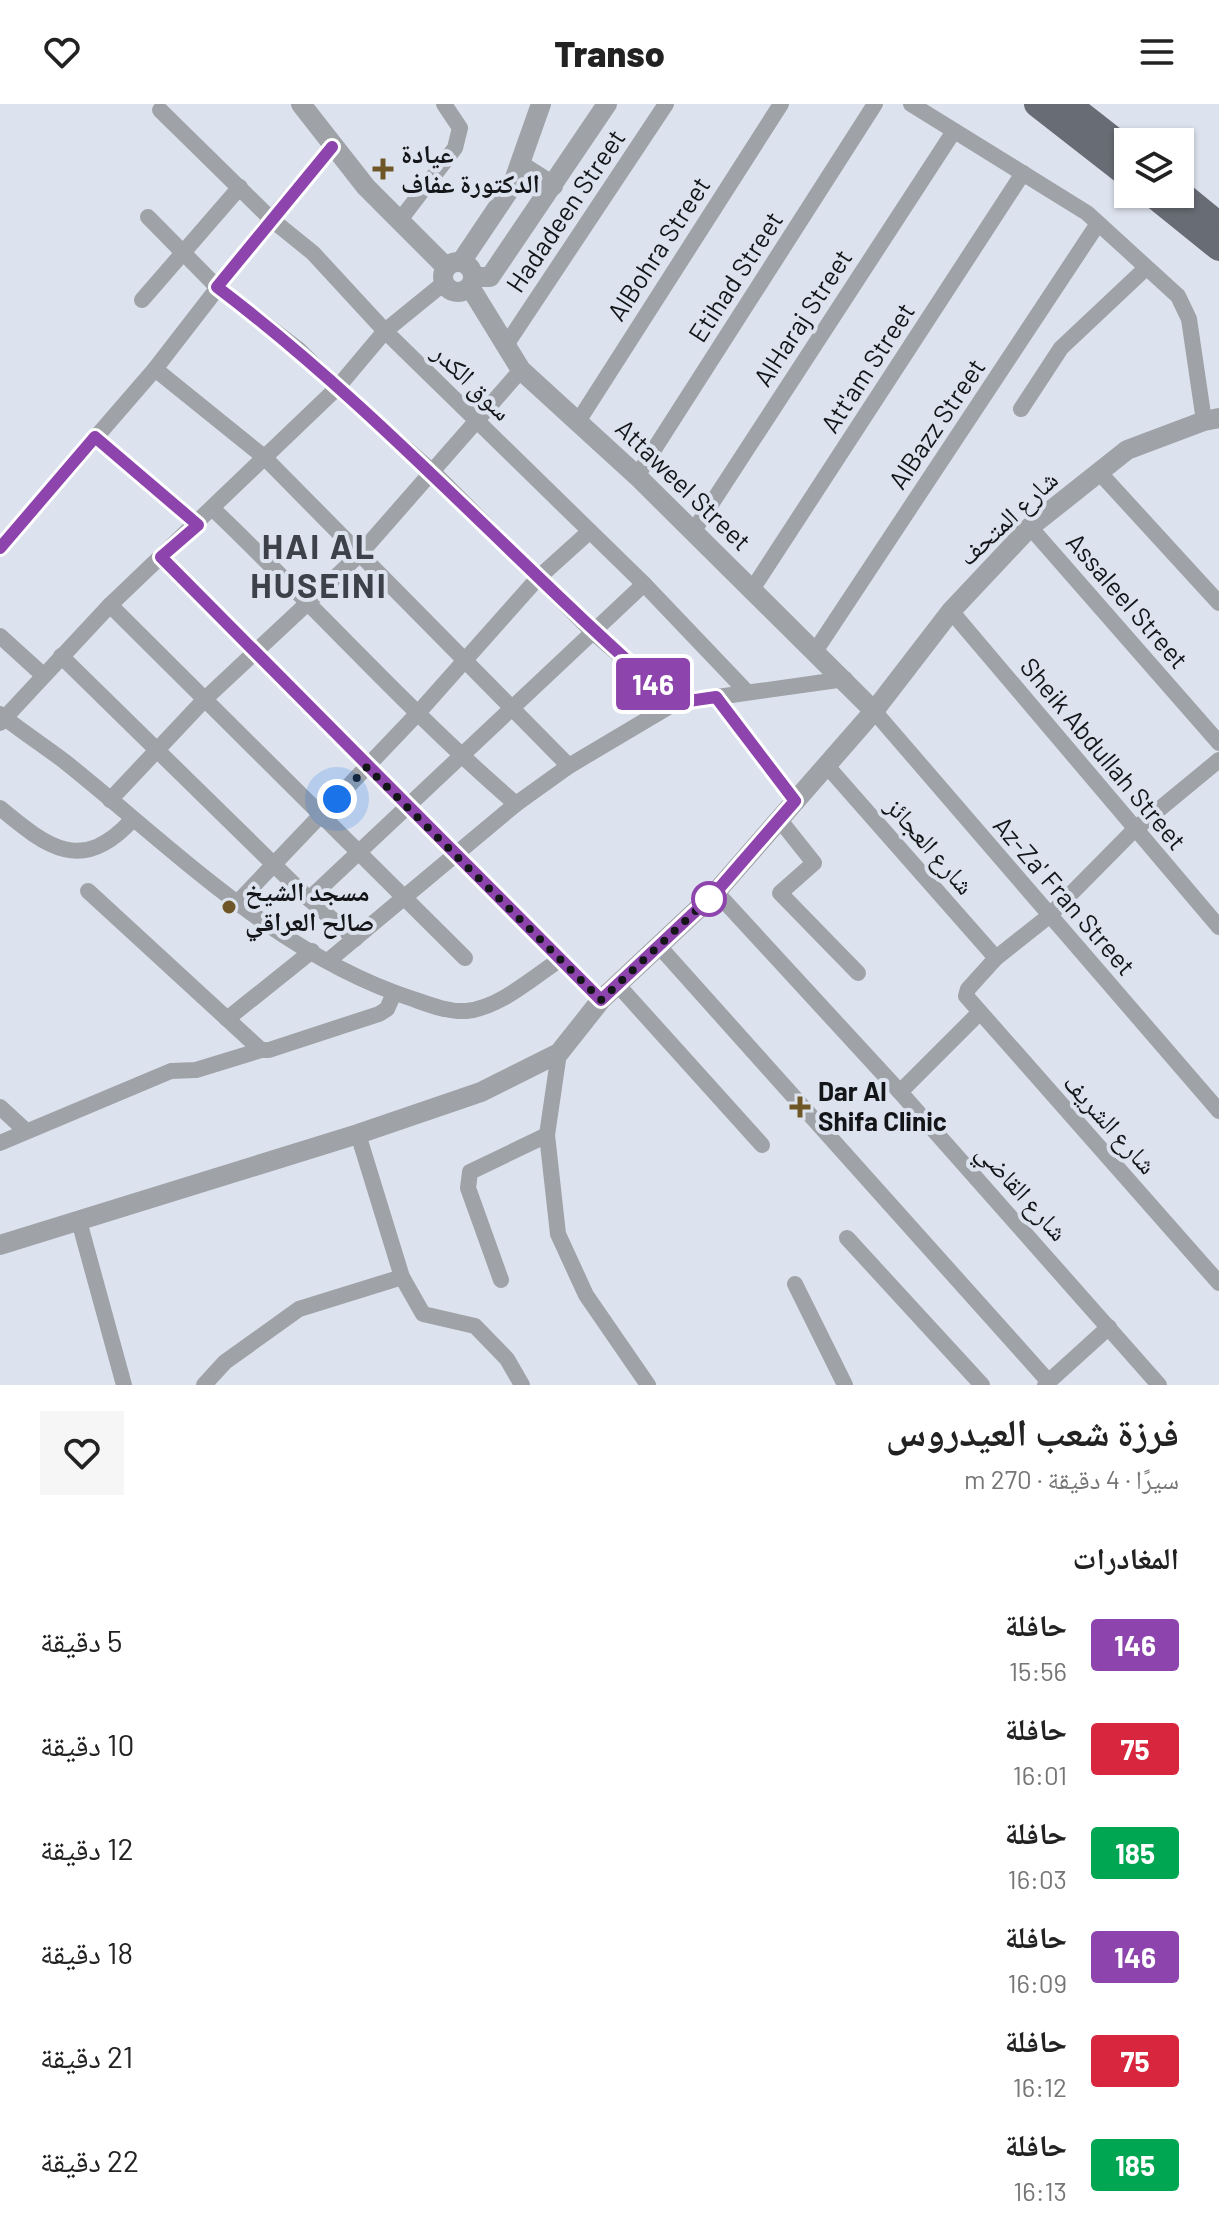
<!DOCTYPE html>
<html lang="ar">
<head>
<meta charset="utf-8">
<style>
	:root { --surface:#fff; --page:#f6f6f6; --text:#222; --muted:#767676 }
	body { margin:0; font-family:Barlow,"Noto Naskh Arabic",sans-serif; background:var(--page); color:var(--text); direction:rtl; height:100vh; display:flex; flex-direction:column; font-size:30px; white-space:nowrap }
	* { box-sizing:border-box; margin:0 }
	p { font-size:26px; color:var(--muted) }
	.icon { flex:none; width:44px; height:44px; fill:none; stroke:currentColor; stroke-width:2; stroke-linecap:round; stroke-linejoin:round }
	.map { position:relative; height:1281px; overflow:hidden; direction:ltr }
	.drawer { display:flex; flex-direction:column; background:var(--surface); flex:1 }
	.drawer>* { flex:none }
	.badge { padding:0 16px; border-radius:6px; font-size:28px; line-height:52px }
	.tools { position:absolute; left:1114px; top:24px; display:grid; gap:16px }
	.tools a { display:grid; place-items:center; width:80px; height:80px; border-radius:0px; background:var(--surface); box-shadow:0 2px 6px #0004; font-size:40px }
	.you { position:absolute; width:40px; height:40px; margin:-20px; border:6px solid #fff; border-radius:50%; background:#1a73e8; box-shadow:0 0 0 12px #1a73e833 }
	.map>.badge { position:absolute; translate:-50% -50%; box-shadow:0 0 0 4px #fff }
	h2 { padding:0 40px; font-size:30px; line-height:72px }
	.round { display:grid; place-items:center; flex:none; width:84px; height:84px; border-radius:0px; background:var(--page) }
	.overview { display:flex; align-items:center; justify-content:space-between; height:136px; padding:0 40px }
	h1 { font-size:38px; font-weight:800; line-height:60px }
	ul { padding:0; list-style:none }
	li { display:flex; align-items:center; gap:24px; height:104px; padding:0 40px }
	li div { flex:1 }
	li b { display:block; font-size:30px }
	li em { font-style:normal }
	li .badge { min-width:88px; font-weight:700; text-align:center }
	header { display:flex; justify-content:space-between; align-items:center; height:104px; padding:0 40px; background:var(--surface); font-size:36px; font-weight:800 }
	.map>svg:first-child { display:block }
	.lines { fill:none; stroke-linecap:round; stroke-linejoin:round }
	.minor { stroke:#9fa2a7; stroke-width:16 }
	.tertiary { stroke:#9fa2a7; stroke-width:20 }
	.primary { stroke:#686c74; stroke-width:26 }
	.line-casing { stroke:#fff; stroke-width:18 }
	.line { stroke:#8e44ad; stroke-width:12 }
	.walk { stroke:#131519; stroke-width:8; stroke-dasharray:0 14.4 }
	.poi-dot { fill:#6e5626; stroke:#dde3ee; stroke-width:3 }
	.stop-dot { fill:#fff; stroke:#8e44ad; stroke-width:4 }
	.labels { text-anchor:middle; stroke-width:8; stroke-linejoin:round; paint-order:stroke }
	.poi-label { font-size:26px; font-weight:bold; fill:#131519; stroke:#dde3ee; text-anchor:start }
	.street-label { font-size:26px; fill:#131519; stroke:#dde3ee }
	.district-label { font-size:34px; font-weight:bold; letter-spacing:2px; fill:#3d424a; stroke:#dde3ee }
</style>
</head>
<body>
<header><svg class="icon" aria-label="menu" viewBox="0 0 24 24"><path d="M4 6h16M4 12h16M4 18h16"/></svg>Transo<svg class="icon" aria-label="heart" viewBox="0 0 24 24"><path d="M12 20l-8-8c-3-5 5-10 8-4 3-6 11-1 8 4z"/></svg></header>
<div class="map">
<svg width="1219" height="1281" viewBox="0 0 1219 1281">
	<rect width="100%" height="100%" fill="#dde3ee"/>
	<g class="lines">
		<!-- minor -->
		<g class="minor">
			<polyline points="911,0 1087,109 1178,192 1189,215 1204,317"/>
			<polyline points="160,6 271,115 313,149 385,227 644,480 747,588"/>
			<polyline points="148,113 217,183 298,245 337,284 434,369 595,530 675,599"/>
			<polyline points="400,116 455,44 460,24 444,0"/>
			<polyline points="142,196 240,83"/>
			<polyline points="506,241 666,0"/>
			<polyline points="155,265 264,353 569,662"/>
			<polyline points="1021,305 1061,244 1146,164"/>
			<polyline points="579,316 781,0"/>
			<polyline points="95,333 198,421"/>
			<polyline points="1098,367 1219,499"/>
			<polyline points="637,372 875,0"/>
			<path d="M212,404c102,97 197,204 304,296"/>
			<polyline points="1030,423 1219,639"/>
			<polyline points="693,428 954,27"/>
			<polyline points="0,444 155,265 271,115 332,43"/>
			<polyline points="161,453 601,896"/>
			<polyline points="753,484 1023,69"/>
			<polyline points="110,501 465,854"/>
			<polyline points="951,507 1219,823"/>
			<polyline points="0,532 43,571"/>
			<polyline points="816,546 1097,121"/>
			<polyline points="61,552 309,795 355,835"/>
			<polyline points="716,593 795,697"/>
			<polyline points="874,607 1219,1007"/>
			<path d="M0,610c21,17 43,31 64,47 109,87 213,194 349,238 17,6 35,13 53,12 34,-3 67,-34 95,-52"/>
			<polyline points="0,619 110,501 337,284 385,227 444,179"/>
			<polyline points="1219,656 1134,726 1049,812 996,854 968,885 966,892 1219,1179"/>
			<polyline points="827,662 996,854"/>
			<polyline points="110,696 206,594 359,451 521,266"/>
			<path d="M0,704c47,39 82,67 132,12"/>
			<polyline points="779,715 814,759 780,789 858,869"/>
			<polyline points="88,787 261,946 269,946 379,910 387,905 394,889"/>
			<polyline points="716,788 900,988 1159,1281"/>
			<polyline points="309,795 644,480"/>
			<polyline points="237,799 418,609 538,474 589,428"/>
			<polyline points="658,841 1049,1278"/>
			<polyline points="328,857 516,700 569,662 675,599 845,575"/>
			<polyline points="617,880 762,1041"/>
			<polyline points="227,915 312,847"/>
			<polyline points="559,949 547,1031 558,1130 586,1191 648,1281"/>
			<polyline points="900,988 979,909"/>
			<polyline points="0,1003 26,1027"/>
			<polyline points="358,1030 402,1173 423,1210 475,1222 507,1255 522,1281"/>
			<polyline points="0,1039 171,967 196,966 261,946"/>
			<polyline points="79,1117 124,1281"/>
			<polyline points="847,1134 982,1281"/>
			<polyline points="501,1176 468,1084 470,1068 547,1031"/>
			<polyline points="795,1180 845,1281"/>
			<polyline points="204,1281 225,1258 299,1205 402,1173"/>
			<polyline points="1045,1281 1109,1223"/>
		</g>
		<!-- tertiary -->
		<g class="tertiary">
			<polyline points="301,0 366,83 446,163"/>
			<polyline points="520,61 553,82"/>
			<circle cx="458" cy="173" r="15"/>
			<polyline points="461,158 512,82 541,0"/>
			<polyline points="474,173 490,173 607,0"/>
			<polyline points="470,183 521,266 637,372 874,607"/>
			<polyline points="0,1141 358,1030 481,988 559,949 601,896 716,788 874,607 951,507 1030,423 1127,346 1204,317 1219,314"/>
		</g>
		<!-- primary -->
		<g class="primary">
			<polyline points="1037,0 1128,71"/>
			<polyline points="1068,0 1128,47"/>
			<polyline points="1180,89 1219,121"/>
			<polyline points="1152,90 1219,144"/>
		</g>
	</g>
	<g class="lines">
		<!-- line casing -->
		<g class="line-casing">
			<path id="line" d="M0,444l95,-111 103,88 -37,32 440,443 115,-108 79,-91 -79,-104 -41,6c-156,-135 -293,-291 -458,-416l115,-140"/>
		</g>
		<!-- line -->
		<use href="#line" class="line"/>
		<!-- walk -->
		<polyline class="walk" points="337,695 367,663 601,896 716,788 709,795"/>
	</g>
	<!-- markers -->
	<g class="poi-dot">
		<path d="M379 53h8v8h8v8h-8v8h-8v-8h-8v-8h8z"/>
		<circle cx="229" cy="803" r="8"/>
		<path d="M796 991h8v8h8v8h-8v8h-8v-8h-8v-8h8z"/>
	</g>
	<circle class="stop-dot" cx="709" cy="795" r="16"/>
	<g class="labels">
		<!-- poi labels -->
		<g class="poi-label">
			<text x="401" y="59">عيادة<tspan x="401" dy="30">الدكتورة عفاف</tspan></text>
			<text x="245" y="797">مسجد الشيخ<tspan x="245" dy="30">صالح العراقي</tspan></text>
			<text x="818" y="997">Dar Al<tspan x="818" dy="30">Shifa Clinic</tspan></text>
		</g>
		<!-- street labels -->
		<g class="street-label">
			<text transform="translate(566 107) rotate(-56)" y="9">Hadadeen Street</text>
			<text transform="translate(659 145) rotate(-57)" y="9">AlBohra Street</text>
			<text transform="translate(736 173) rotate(-57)" y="9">Etihad Street</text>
			<text transform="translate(803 214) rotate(-57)" y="9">AlHaraj Street</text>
			<text transform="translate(868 264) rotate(-57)" y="9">Att'am Street</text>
			<text transform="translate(472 278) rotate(44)" y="9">سوق الكدر</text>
			<text transform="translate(937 320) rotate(-56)" y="9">AlBazz Street</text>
			<text transform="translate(683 381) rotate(44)" y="9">Attaweel Street</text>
			<text transform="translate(1008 414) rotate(-43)" y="9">شارع المتحف</text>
			<text transform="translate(1127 497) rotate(49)" y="9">Assaleel Street</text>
			<text transform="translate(1103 650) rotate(50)" y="9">Sheik Abdullah Street</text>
			<text transform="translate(930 742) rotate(49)" y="9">شارع العجائز</text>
			<text transform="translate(1064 792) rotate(49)" y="9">Az-Za' Fran Street</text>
			<text transform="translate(1110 1020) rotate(48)" y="9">شارع الشريف</text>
			<text transform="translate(1022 1088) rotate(48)" y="9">شارع القاضي</text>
		</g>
		<!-- district labels -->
		<g class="district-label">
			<text x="319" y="455">HAI AL<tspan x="319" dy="39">HUSEINI</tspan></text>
		</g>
	</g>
</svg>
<div class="tools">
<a><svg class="icon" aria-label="layers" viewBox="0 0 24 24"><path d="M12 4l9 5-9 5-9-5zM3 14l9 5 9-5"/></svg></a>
</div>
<div class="you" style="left:337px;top:695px"></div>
<b class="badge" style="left:653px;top:580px;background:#8e44ad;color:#fff">146</b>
</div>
<section class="drawer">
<div class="overview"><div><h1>فرزة شعب العيدروس</h1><p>سيرًا · 4 دقيقة · 270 m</p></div><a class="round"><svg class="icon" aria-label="heart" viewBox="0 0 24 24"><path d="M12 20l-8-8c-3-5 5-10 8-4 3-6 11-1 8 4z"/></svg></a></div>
<h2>المغادرات</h2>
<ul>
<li><span class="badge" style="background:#8e44ad;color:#fff">146</span><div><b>حافلة</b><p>15:56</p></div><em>5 دقيقة</em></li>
<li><span class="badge" style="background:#d7263d;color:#fff">75</span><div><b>حافلة</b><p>16:01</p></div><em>10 دقيقة</em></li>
<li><span class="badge" style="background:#00a651;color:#fff">185</span><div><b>حافلة</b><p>16:03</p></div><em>12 دقيقة</em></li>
<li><span class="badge" style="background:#8e44ad;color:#fff">146</span><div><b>حافلة</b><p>16:09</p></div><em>18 دقيقة</em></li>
<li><span class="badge" style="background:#d7263d;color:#fff">75</span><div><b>حافلة</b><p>16:12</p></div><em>21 دقيقة</em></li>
<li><span class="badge" style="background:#00a651;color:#fff">185</span><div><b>حافلة</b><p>16:13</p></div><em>22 دقيقة</em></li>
</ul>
</section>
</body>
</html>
